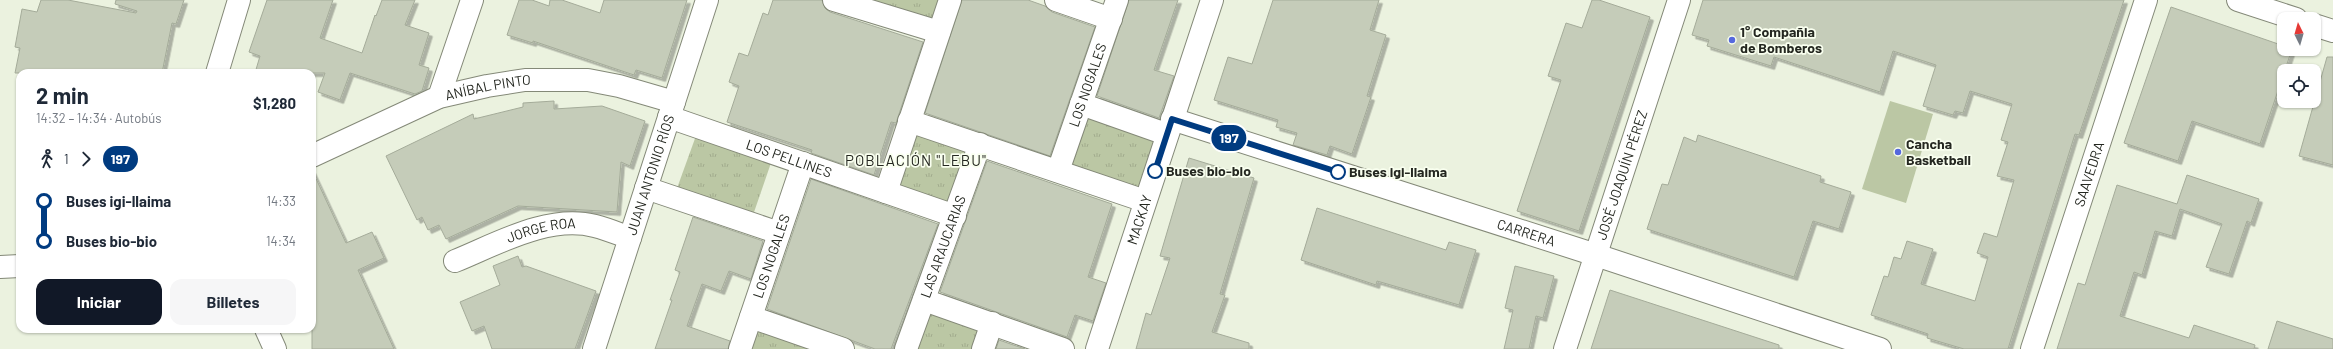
<!DOCTYPE html>
<html lang="es">
<head>
<meta charset="utf-8">
<style>
	:root { --surface:#fff; --page:#f6f6f7; --text:#1f2937; --muted:#747a83; --accent:#111827 }
	body { margin:0; font-family:Barlow,sans-serif; background:var(--page); color:var(--text); height:100vh; display:flex; flex-direction:column; font-size:15px; white-space:nowrap }
	* { box-sizing:border-box; margin:0 }
	p { font-size:13px; color:var(--muted) }
	.icon { flex:none; width:22px; height:22px; fill:none; stroke:currentColor; stroke-width:2; stroke-linecap:round; stroke-linejoin:round }
	.map { position:relative; flex:1; overflow:hidden }
	.side { position:absolute; left:16px; top:69px; width:300px; height:264px; display:flex; flex-direction:column; background:var(--surface); border-radius:12px; box-shadow:0 1px 3px #0004 }
	.side>* { flex:none }
	.badge { padding:0 8px; border-radius:13px; font-size:14px; line-height:26px }
	.needle { width:26px; rotate:355deg }
	.controls { position:absolute; left:2277px; top:12px; display:grid; gap:8px }
	.controls a { display:grid; place-items:center; width:44px; height:44px; border-radius:8px; background:var(--surface); box-shadow:0 1px 3px #0004; font-size:20px }
	.map>.badge { position:absolute; translate:-50% -50%; box-shadow:0 0 0 2px #fff }
	.legs { display:flex; align-items:center; gap:6px; height:44px; padding:0 20px; font-size:13px }
	.legs p { margin-inline-start:auto }
	.headline { display:flex; align-items:center; justify-content:space-between; height:68px; padding:0 20px }
	h1 { font-size:22px; font-weight:700; line-height:30px }
	.cta { display:flex; gap:8px; margin-top:auto; padding:8px 20px }
	.cta a { flex:1; height:46px; border-radius:12px; background:var(--accent); color:#fff; font-size:16px; font-weight:700; line-height:46px; text-align:center }
	.cta a+a { background:var(--page); color:var(--text) }
	ul { padding:0 20px; list-style:none }
	li { display:flex; align-items:center; gap:14px; height:40px; font-size:15px }
	li i { display:grid; place-items:center; width:6px; height:100%; margin:0 5px; background:currentColor }
	li i::after { content:''; width:10px; height:10px; margin:-5px; border:3px solid; border-radius:50%; background:var(--surface) }
	li p { margin-inline-start:auto }
	li:first-child i { background:linear-gradient(#0000 50%,currentColor 0) }
	li:last-child i { background:linear-gradient(currentColor 50%,#0000 0) }
	.map>svg:first-child { display:block }
	.grass { fill:url(#grass-tufts) }
	.garden { fill:#bbc7a4 }
	.building { fill:#c5ccb9; stroke:#a4ab99; filter:url(#shadow) }
	.lines { fill:none; stroke-linecap:round; stroke-linejoin:round }
	.minor-casing { stroke:#848978; stroke-width:24 }
	.major-casing { stroke:#848978; stroke-width:24 }
	.minor { stroke:#fff; stroke-width:22 }
	.major { stroke:#fff; stroke-width:22 }
	.line-1-casing { stroke:#fff; stroke-width:9 }
	.line-1 { stroke:#003b80; stroke-width:6 }
	.poi-dot { fill:#5568de; stroke:#f9ffef; stroke-width:1.5 }
	.stop-1-dot { fill:#fff; stroke:#003b80; stroke-width:2 }
	.labels { text-anchor:middle; stroke-width:3.5; stroke-linejoin:round; paint-order:stroke }
	.poi-label { font-size:14px; font-weight:bold; fill:#242720; stroke:#f9ffef; text-anchor:start }
	.street-label { font-size:14px; fill:#242720; stroke:#f9ffef }
	.stop-label { font-size:14px; font-weight:bold; fill:#242720; stroke:#f9ffef; text-anchor:start }
	.neighbourhood-label { font-size:15px; letter-spacing:1px; fill:#242720; stroke:#f9ffef }
</style>
</head>
<body>
<div class="map">
<svg width="2333" height="349" viewBox="0 0 2333 349">
	<defs>
		<pattern id="grass-tufts" width="24" height="20" patternUnits="userSpaceOnUse"><rect width="24" height="20" fill="#bbc7a4"/><path d="M3 7l-1-3M5 7V3M7 7l1-3M15 17l-1-3M17 17v-4M19 17l1-3" fill="none" stroke="#a1ab8d"/></pattern>
		<filter id="shadow"><feDropShadow dx="3.5" dy="3.5" stdDeviation="0" flood-color="#0004"/></filter>
	</defs>
	<rect width="100%" height="100%" fill="#ebf2df"/>
	<!-- grass -->
	<g class="grass">
		<polygon points="873,0 950,0 939,32 869,11"/>
		<polygon points="1081,104 1166,134 1145,201 1058,171"/>
		<polygon points="909,121 980,144 955,216 886,192"/>
		<polygon points="697,133 772,160 752,218 676,191"/>
		<polygon points="924,300 992,323 983,349 906,349"/>
		<polygon points="751,317 812,349 740,349"/>
	</g>
	<!-- garden -->
	<polygon class="garden" points="1890,101 1933,114 1906,203 1862,189"/>
	<!-- building -->
	<g class="building">
		<polygon points="41,0 68,0 136,13 137,11 115,4 116,0 184,0 176,24 172,23 162,73 15,73 20,48 15,47 22,9 37,12"/>
		<polygon points="267,0 333,0 320,38 362,53 375,15 376,16 382,0 415,0 405,25 429,33 419,65 429,68 422,91 415,94 350,73 340,100 318,92 325,73 255,73 260,56 249,52"/>
		<polygon points="519,0 532,0 549,6 550,0 562,0 600,13 604,0 687,0 662,78 636,70 634,75 533,41 533,43 507,35"/>
		<polygon points="773,0 822,0 825,8 830,12 923,42 896,123 891,122 874,175 811,153 812,150 727,122 739,86 729,82 739,53 748,56 763,13 768,15"/>
		<polygon points="962,0 1028,0 1045,6 1052,12 1095,27 1050,156 925,113"/>
		<polygon points="1129,0 1178,0 1154,70 1174,76 1159,118 1097,96"/>
		<polygon points="1273,0 1379,0 1370,30 1386,35 1367,96 1371,97 1352,154 1330,146 1327,155 1293,145 1297,133 1276,127 1278,120 1214,100 1228,57 1252,64"/>
		<polygon points="1592,0 1599,0 1650,17 1579,231 1517,211 1561,80 1548,76 1566,23 1582,28"/>
		<polygon points="1703,0 2124,0 2079,135 2075,134 2008,349 1964,349 1927,338 1928,334 1871,315 1884,276 1888,277 1894,257 1901,259 1907,241 1933,249 1921,284 1975,301 1988,257 1977,253 1984,233 1997,237 2014,180 1997,176 2008,142 2001,140 2012,104 1970,91 1963,113 1955,111 1953,115 1923,106 1936,65 1893,51 1880,92 1774,57 1771,66 1707,46 1709,40 1692,35"/>
		<polygon points="2171,7 2284,46 2284,49 2292,49 2260,144 2192,121 2178,161 2124,143"/>
		<polygon points="2327,57 2333,57 2333,165 2299,156"/>
		<polygon points="554,101 554,109 602,106 645,121 630,166 621,162 617,212 518,206 446,239 439,225 428,230 422,217 417,220 386,156 473,114 474,119 523,107 523,103"/>
		<polygon points="1698,135 1821,176 1820,182 1851,192 1839,229 1813,221 1794,277 1647,229 1662,184 1668,185 1684,137 1696,142"/>
		<polygon points="1189,158 1254,178 1220,294 1225,295 1212,332 1249,343 1249,349 1136,349 1146,313 1151,315 1170,258 1160,256"/>
		<polygon points="987,161 1112,204 1088,277 1106,283 1093,321 1075,315 1067,337 940,292"/>
		<polygon points="312,170 346,243 372,232 384,258 358,270 394,349 312,349"/>
		<polygon points="2187,175 2259,199 2251,223 2247,221 2229,274 2206,267 2222,224 2180,209 2172,236 2155,231 2142,275 2134,272 2120,316 2189,338 2194,325 2255,345 2254,349 2057,349 2078,283 2085,285 2117,185 2177,204"/>
		<polygon points="811,179 938,224 891,349 875,349 767,309"/>
		<polygon points="1317,208 1446,250 1449,242 1476,250 1459,305 1377,281 1376,285 1301,260"/>
		<polygon points="693,217 763,241 751,279 729,271 721,291 702,284 687,326 730,341 728,349 655,349 672,300 670,300 680,272 675,270"/>
		<polygon points="518,256 522,267 526,266 596,291 575,349 492,349 484,326 472,331 460,302 500,285 493,266"/>
		<polygon points="1515,266 1554,276 1543,318 1536,316 1529,349 1504,349 1513,310 1505,308"/>
		<polygon points="1610,290 1779,345 1779,349 1591,349"/>
		<polygon points="2277,321 2333,339 2333,349 2268,349"/>
		<polygon points="999,340 1025,349 996,349"/>
	</g>
	<g class="lines">
		<!-- minor casing -->
		<g class="minor-casing">
			<g id="minor">
				<polyline points="834,0 939,32"/>
				<polyline points="1056,0 1111,19"/>
				<polyline points="2238,0 2296,19"/>
				<polyline points="2314,25 2333,31"/>
				<polyline points="217,73 239,0"/>
				<polyline points="439,97 472,0"/>
				<polyline points="1081,104 1166,134"/>
				<path id="s1" d="M669,117l286,99"/>
				<path id="s2" d="M1172,119l424,136 284,94"/>
				<polyline points="909,121 1145,201"/>
				<path id="s3" d="M312,156l127,-59 48,-11 38,-6h63l31,6 55,16"/>
				<path id="s4" d="M1058,171l59,-171"/>
				<polyline points="646,188 779,233"/>
				<polyline points="886,192 950,0"/>
				<path id="s5" d="M455,261c42,-17 93,-47 140,-35 12,3 24,8 35,12"/>
				<polyline points="0,267 20,266"/>
				<polyline points="924,300 1063,349"/>
				<polyline points="751,317 843,349"/>
				<polyline points="266,329 275,349"/>
				<path id="s6" d="M740,349l63,-186"/>
				<path id="s7" d="M906,349l74,-205"/>
				<polyline points="983,349 992,323"/>
				<path id="s8" d="M1097,349l115,-349"/>
				<path id="s9" d="M1565,349l114,-349"/>
				<path id="s10" d="M2032,349l114,-349"/>
			</g>
		</g>
		<!-- major casing -->
		<g class="major-casing">
			<g id="major">
				<path id="s11" d="M594,349l113,-349"/>
			</g>
		</g>
		<!-- minor -->
		<use href="#minor" class="minor"/>
		<!-- major -->
		<use href="#major" class="major"/>
	</g>
	<g class="lines">
		<!-- line-1 casing -->
		<g class="line-1-casing">
			<polyline id="line-1" points="1155,171 1172,119 1338,172"/>
		</g>
		<!-- line-1 -->
		<use href="#line-1" class="line-1"/>
	</g>
	<!-- markers -->
	<g class="poi-dot">
		<circle cx="1732" cy="40" r="4"/>
		<circle cx="1898" cy="152" r="4"/>
	</g>
	<g class="stop-1-dot">
		<circle cx="1155" cy="171" r="7"/>
		<circle cx="1338" cy="172" r="7"/>
	</g>
	<g class="labels">
		<!-- poi labels -->
		<g class="poi-label">
			<text x="1740" y="37">1° Compañia<tspan x="1740" dy="16">de Bomberos</tspan></text>
			<text x="1906" y="149">Cancha<tspan x="1906" dy="16">Basketball</tspan></text>
		</g>
		<!-- street labels -->
		<g class="street-label">
			<text dy="5" stroke="none"><textPath href="#s4" startOffset="91">LOS NOGALES</textPath></text>
			<text dy="5" stroke="none"><textPath href="#s3" startOffset="190">ANÍBAL PINTO</textPath></text>
			<text dy="5" stroke="none"><textPath href="#s1" startOffset="127">LOS PELLINES</textPath></text>
			<text dy="5" stroke="none"><textPath href="#s11" startOffset="183">JUAN ANTONIO RÍOS</textPath></text>
			<text dy="5" stroke="none"><textPath href="#s9" startOffset="183">JOSÉ JOAQUÍN PÉREZ</textPath></text>
			<text dy="5" stroke="none"><textPath href="#s10" startOffset="184">SAAVEDRA</textPath></text>
			<text dy="5" stroke="none"><textPath href="#s8" startOffset="136">MACKAY</textPath></text>
			<text dy="5" stroke="none"><textPath href="#s2" startOffset="372">CARRERA</textPath></text>
			<text dy="5" stroke="none"><textPath href="#s5" startOffset="92">JORGE ROA</textPath></text>
			<text dy="5" stroke="none"><textPath href="#s7" startOffset="109">LAS ARAUCARIAS</textPath></text>
			<text dy="5" stroke="none"><textPath href="#s6" startOffset="98">LOS NOGALES</textPath></text>
		</g>
		<!-- stop labels -->
		<g class="stop-label">
			<text x="1166" y="176">Buses bio-bio</text>
			<text x="1349" y="177">Buses igi-llaima</text>
		</g>
		<!-- neighbourhood labels -->
		<g class="neighbourhood-label">
			<text x="916" y="166">POBLACIÓN "LEBU"</text>
		</g>
	</g>
</svg>
<div class="controls">
<a><svg class="needle" viewBox="-14 -14 28 28"><path d="M0-13l5 13h-10z" fill="#e53935"/><path d="M0 13l5-13h-10z" fill="#747a83"/></svg></a>
<a><svg class="icon" aria-label="locate" viewBox="0 0 24 24"><circle cx="12" cy="12" r="6"/><path d="M12 2v4M12 18v4M2 12h4M18 12h4"/></svg></a>
</div>
<b class="badge" style="left:1229px;top:138px;background:#003b80;color:#fff">197</b>
<section class="side">
<div class="headline"><div><h1>2 min</h1><p>14:32 – 14:34 · Autobús</p></div><b>$1,280</b></div>
<div class="legs"><svg class="icon" aria-label="walk" viewBox="0 0 24 24"><circle cx="13" cy="4" r="2"/><path d="M13 8l-2 6 4 7M11 14l-3 7M7 12l3-4h3l4 4"/></svg>1<svg class="icon" aria-label="forward" viewBox="0 0 24 24"><path d="M9 5l7 7-7 7"/></svg><b class="badge" style="background:#003b80;color:#fff">197</b></div>
<ul>
<li><i style="color:#003b80"></i><b>Buses igi-llaima</b><p>14:33</p></li>
<li><i style="color:#003b80"></i><b>Buses bio-bio</b><p>14:34</p></li>
</ul>
<div class="cta"><a>Iniciar</a><a>Billetes</a></div>
</section>
</div>
</body>
</html>
